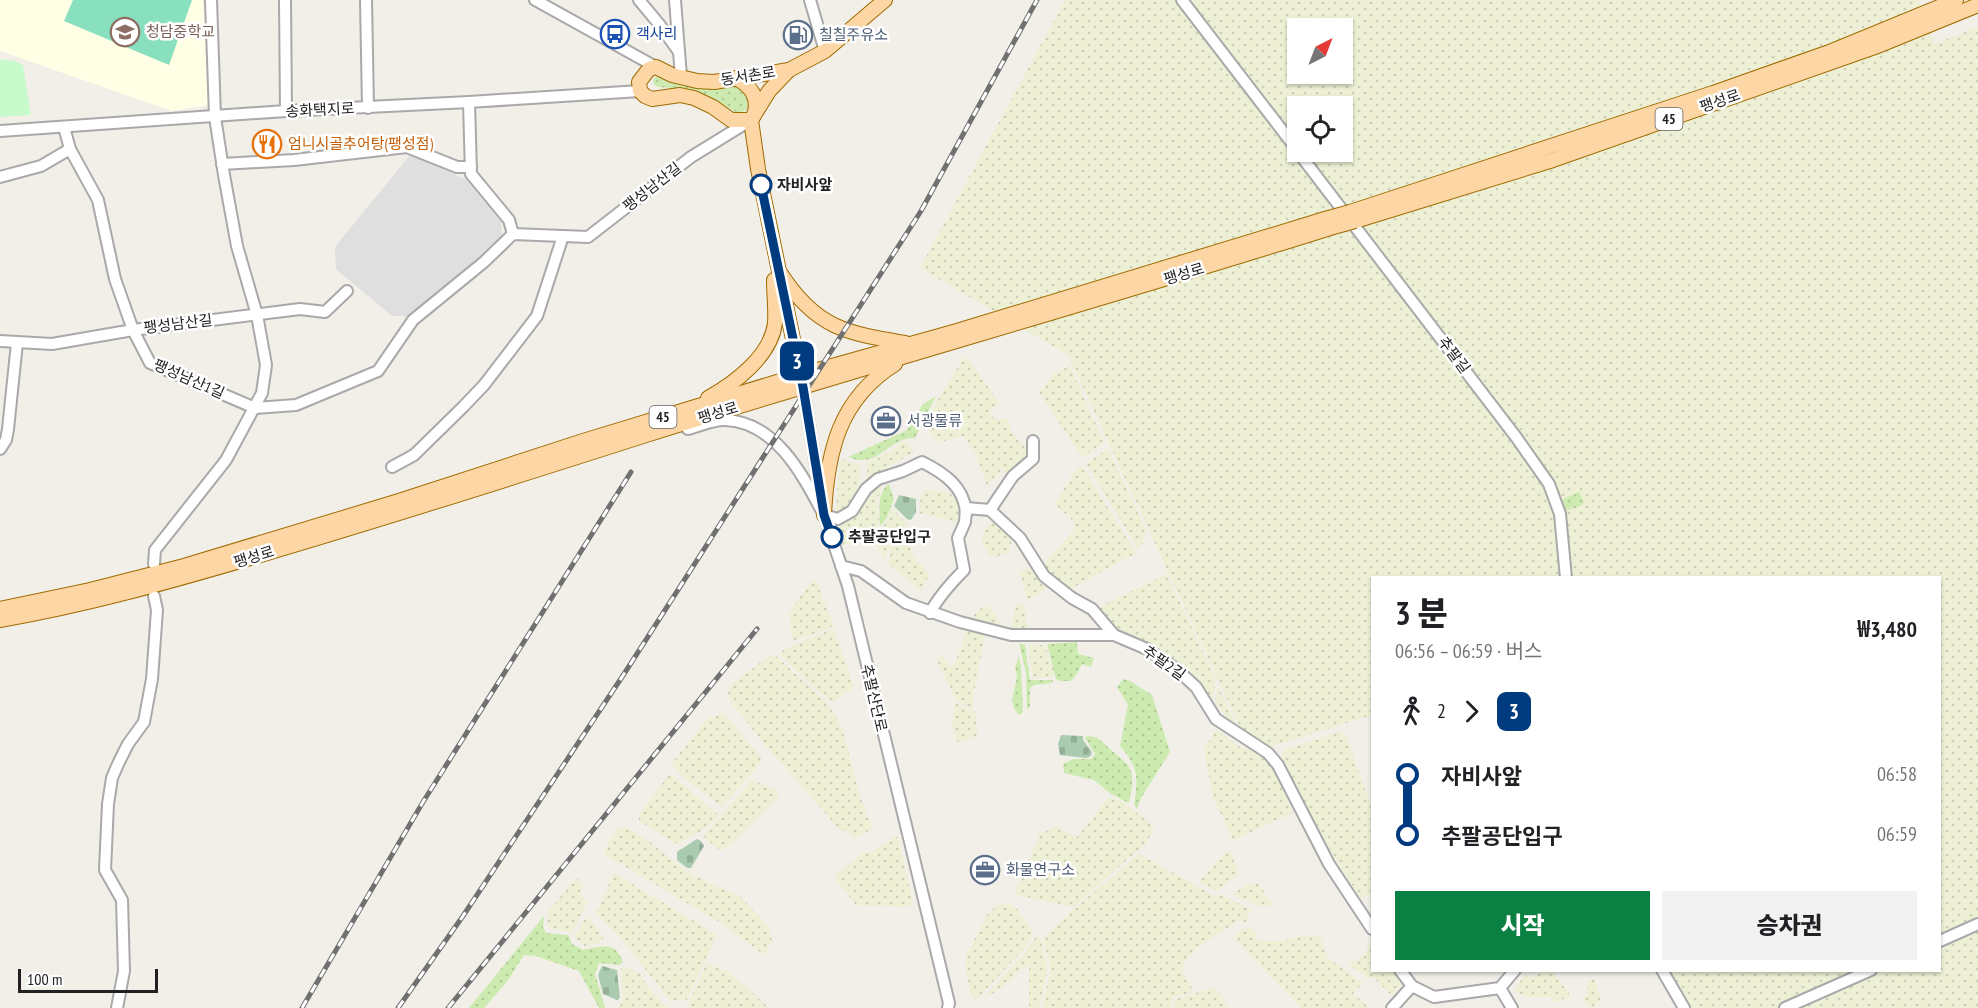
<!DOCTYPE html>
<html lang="ko">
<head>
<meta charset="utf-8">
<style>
	:root { --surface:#fff; --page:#f2f2f2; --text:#202124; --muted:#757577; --accent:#0b8043 }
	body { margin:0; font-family:"PT Sans Narrow","Noto Sans KR",sans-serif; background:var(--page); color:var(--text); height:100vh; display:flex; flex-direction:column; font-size:22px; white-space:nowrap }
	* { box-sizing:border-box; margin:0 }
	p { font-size:20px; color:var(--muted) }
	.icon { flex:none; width:33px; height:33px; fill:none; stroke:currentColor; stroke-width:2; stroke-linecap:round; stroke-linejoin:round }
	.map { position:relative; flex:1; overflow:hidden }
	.drawer { position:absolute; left:1371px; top:576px; width:570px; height:396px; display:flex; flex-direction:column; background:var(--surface); border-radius:0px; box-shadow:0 2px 4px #0004 }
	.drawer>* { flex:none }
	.badge { padding:0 12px; border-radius:9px; font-size:21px; line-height:39px }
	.needle { width:39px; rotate:42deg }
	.tools { position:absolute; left:1287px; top:18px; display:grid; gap:12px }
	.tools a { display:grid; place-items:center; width:66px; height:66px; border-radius:0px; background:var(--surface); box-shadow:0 2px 4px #0004; font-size:30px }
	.scale { position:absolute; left:18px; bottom:15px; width:140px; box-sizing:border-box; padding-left:6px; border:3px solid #222; border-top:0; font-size:16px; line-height:21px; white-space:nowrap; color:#222; -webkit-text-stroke:4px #fff; paint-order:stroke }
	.map>.badge { position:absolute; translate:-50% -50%; box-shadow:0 0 0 3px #fff }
	.legs { display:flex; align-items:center; gap:9px; height:66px; padding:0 24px; font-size:20px }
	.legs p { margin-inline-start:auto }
	.headline { display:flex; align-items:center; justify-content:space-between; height:102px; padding:0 24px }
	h1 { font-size:33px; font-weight:800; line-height:45px }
	.action { display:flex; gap:12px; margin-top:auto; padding:12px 24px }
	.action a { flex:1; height:69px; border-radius:0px; background:var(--accent); color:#fff; font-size:24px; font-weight:800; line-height:69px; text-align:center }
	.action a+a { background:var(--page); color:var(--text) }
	ul { padding:0 24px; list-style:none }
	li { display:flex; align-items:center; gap:21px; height:60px; font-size:22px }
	li i { display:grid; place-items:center; width:9px; height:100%; margin:0 8px; background:currentColor }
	li i::after { content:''; width:15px; height:15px; margin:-8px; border:4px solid; border-radius:50%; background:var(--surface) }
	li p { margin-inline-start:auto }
	li:first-child i { background:linear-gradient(#0000 50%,currentColor 0) }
	li:last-child i { background:linear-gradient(currentColor 50%,#0000 0) }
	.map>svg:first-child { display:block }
	.residential { fill:#e0dfdf }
	.education { fill:#ffffe5 }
	.farmland { fill:url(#farmland-dots); fill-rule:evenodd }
	.grass { fill:url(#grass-dots) }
	.cemetery { fill:url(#cemetery-stones) }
	.park { fill:#c8facc }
	.pitch { fill:#88e0be }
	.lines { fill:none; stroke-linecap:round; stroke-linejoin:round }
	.minor-casing { stroke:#a9a9a9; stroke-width:14 }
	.major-casing { stroke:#a06b00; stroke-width:16 }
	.minor { stroke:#fff; stroke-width:10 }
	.major { stroke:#fcd6a4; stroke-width:14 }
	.rail-casing { stroke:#707070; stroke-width:5 }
	.rail { stroke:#fff; stroke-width:3; stroke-dasharray:9; stroke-linecap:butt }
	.major-bridge-casing { stroke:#a06b00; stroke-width:16; stroke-linecap:butt }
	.major-bridge { stroke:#fcd6a4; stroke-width:14 }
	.line-1-casing { stroke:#fff; stroke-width:14 }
	.line-1 { stroke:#003b80; stroke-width:9 }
	.stop-1-dot { fill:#fff; stroke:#003b80; stroke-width:3 }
	.labels { text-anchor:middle; stroke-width:5; stroke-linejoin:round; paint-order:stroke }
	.shield { fill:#fff; stroke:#646464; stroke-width:1.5 }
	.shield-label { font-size:14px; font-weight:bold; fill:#222 }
	.education-label { font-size:15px; fill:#785e54; stroke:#fff; text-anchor:start }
	.transit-label { font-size:15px; fill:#164399; stroke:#fff; text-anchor:start }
	.service-label { font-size:15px; fill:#4e5e75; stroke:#fff; text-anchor:start }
	.street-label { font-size:15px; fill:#222; stroke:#fff }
	.food-label { font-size:15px; fill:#c56008; stroke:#fff; text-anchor:start }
	.stop-label { font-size:15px; font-weight:bold; fill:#222; stroke:#fff; text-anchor:start }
</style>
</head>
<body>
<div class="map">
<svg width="1978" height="1008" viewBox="0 0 1978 1008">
	<defs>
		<pattern id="farmland-dots" width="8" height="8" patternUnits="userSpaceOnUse" patternTransform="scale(1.5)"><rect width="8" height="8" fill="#eef0d5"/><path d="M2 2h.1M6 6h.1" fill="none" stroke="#ccceb7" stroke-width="1.8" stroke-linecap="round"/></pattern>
		<pattern id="grass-dots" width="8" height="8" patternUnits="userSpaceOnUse" patternTransform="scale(1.5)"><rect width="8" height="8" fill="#cdebb0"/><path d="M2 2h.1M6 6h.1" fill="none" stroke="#b0c997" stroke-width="1.8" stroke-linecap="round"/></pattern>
		<pattern id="cemetery-stones" width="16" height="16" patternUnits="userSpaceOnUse" patternTransform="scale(1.5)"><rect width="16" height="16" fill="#aacbaf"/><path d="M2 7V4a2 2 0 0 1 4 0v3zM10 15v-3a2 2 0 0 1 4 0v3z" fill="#92ae96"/></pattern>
	</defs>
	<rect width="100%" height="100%" fill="#f2efe9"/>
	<!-- residential -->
	<polygon class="residential" points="410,155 465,179 501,222 502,238 409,318 403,316 392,316 336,269 335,247"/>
	<!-- education -->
	<polygon class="education" points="0,0 203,0 208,105 172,111 0,51"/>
	<!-- farmland -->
	<g class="farmland">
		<path d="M1065,0h854l15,44 44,-17v981h-291l-22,-37 275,-1v-392h-568v137l-119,37 13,8 7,8 20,45 -60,27 -20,-43 -9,-48 13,-20 21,17 13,5 -183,-396 -148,-87zM1298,28h44v46h-44zM1298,106h44v46h-44z"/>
		<polygon points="968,358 1000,404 990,410 991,416 997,420 1007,418 1012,432 1028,450 1029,456 1008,476 1001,468 999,474 987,485 974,451 964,436 940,442 934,438 924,423 963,359"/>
		<polygon points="1070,366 1104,442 1082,458 1039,392 1053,374"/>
		<polygon points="905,441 914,452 867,479 867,462 891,451 900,442"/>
		<polygon points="1108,449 1146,530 1142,545 1138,549 1086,463"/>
		<polygon points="845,459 850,462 860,465 859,484 858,490 845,509 842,511 836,511 839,461"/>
		<polygon points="1081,465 1136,553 1069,590 1045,567 1047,560 1074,530 1074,522 1055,504 1074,472"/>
		<polygon points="882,485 877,502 879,522 878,529 888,549 885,560 870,534 843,546 836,527 847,519 865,496 876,486"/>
		<polygon points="926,489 950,493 959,505 962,516 959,523 919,513 921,495"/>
		<polygon points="892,508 907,524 908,543 915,559 927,571 929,575 921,591 888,564 891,552 881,529 887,521 889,510"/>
		<polygon points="993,520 1013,538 1008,553 990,558 981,540 986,527 990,525"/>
		<polygon points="1033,567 1049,587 1028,600 1019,572"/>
		<polygon points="1167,574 1216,680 1212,699 1176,663 1153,647 1114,628 1097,608"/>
		<polygon points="816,581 834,626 794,641 791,631 789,613 809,584"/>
		<polygon points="1016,604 1024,605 1028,631 1011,630"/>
		<polygon points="989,605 1000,623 998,626 976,622 974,615 980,609"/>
		<polygon points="830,630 834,630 854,686 850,690 832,702 810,684 782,657 781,653 783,650"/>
		<polygon points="967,631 985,635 973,697 973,710 962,705 955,697 936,659 942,655 950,667 954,665"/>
		<polygon points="1045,645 1055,676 1033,679 1028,646"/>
		<polygon points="769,656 776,656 822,698 834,712 843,732 861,799 873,829 853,838 849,831 840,830 761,740 729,700 728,692 732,684"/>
		<polygon points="1218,686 1236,725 1226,717 1215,702"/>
		<polygon points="955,702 960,706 976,712 977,735 974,738 958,743 952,727"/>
		<polygon points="721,713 726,715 763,760 722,807 679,774 676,768 670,765 709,717 714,718"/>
		<polygon points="1338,732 1346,735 1372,809 1372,893 1361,898 1341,868 1308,812 1281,757 1284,750"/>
		<polygon points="672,775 719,815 701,831 677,844 639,821 639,815 668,776"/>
		<polygon points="752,780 777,790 779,793 777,799 734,842 720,851 703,836"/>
		<polygon points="1109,797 1123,802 1149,822 1154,830 1145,844 1073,907 1017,895 1015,892 1040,834 1051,829 1056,825 1076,838"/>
		<polygon points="626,827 650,842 687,872 742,898 769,927 772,941 764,955 721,923 607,856 604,851 618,828"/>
		<polygon points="894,837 898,837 913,903 909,906 900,907 856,905 836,880 836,875 864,852 870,853"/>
		<polygon points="1227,851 1230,851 1239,874 1217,891 1200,883 1200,880"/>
		<polygon points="1139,854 1215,896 1221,895 1251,909 1246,922 1238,921 1198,947 1183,964 1182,971 1194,992 1174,997 1170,1008 1042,1008 1051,970 1043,939 1062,919"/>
		<polygon points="614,873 717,935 686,1001 669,1000 626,944 596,913"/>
		<polygon points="577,877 583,885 580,894 587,903 572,933 550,928 547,921 548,912"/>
		<polygon points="1258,883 1273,905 1263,907 1232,894 1248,885"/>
		<polygon points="1004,903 1012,905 1018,910 1034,934 1023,950 977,999 972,997 970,992 965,962 966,956 987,915 995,907"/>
		<polygon points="586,917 598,929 604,938 597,944 585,946 574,937"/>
		<polygon points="1250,928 1256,931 1257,941 1282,941 1305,934 1309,937 1320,936 1328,958 1363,983 1353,993 1369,1008 1301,1008 1235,939 1241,929"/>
		<polygon points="1037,935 1041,940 1046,961 1047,972 1039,1008 1029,1008 1029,965 1021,969 1005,986 987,997 985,996 1023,955"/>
		<polygon points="1371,942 1372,944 1372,970 1391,971 1402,985 1391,995 1373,977 1369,978 1348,965 1364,956"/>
		<polygon points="707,963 730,973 769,1008 690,1008 688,1005"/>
		<polygon points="626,967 640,974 650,989 664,1005 669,1008 619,1008 623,1000 621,969"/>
		<polygon points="1545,970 1552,971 1571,996 1553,1003 1552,997 1529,997 1514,991 1525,974 1531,979"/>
		<polygon points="1594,978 1601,998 1594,1008 1587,1006 1581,1000 1587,994 1588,982"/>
		<polygon points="1213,988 1221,994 1228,1008 1174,1008 1176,999"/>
	</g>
	<!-- grass -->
	<g class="grass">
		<polygon points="659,76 717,86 738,86 746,88 752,103 747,110 737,113 708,96 687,89 657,87 653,83 654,78"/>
		<path d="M936,396l-21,42c-21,-2 -33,22 -53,22 -4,1 -10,-2 -14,-3l59,-27 16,-26z"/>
		<path d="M889,484l5,15 -8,20 -6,7c0,-14 -4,-33 9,-42z"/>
		<polygon points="1579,492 1584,502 1582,505 1561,512 1557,502"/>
		<polygon points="1077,642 1078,654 1094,658 1091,667 1082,664 1077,674 1071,681 1060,681 1056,679 1047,644"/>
		<polygon points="1019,643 1025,645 1030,680 1053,680 1052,683 1034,685 1030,688 1030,708 1027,709 1026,673"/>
		<polygon points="1019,656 1021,667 1023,707 1022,713 1019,715 1014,709 1012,700 1017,677 1015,667"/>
		<path d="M1123,679l7,2 22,14 18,57 -29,46 -4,11 -3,-4c4,-28 5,-37 -14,-59l8,-41 -11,-18z"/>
		<path d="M1087,736c12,0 16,7 24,14 24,19 24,22 18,53l-18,-9 -17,-14 -30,-7 -1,-9 11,-5h17l4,-5 -10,-16z"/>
		<path d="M544,916l-1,11 3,6 22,2 4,9 11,6c18,-4 33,-9 40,12l-4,3 -20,-2 -4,11 10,34h-6l-20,-37 -43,-15 -12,-1 -18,28 -22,25h-15z"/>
	</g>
	<!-- cemetery -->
	<g class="cemetery">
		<polygon points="899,495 916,499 916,512 911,520 907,519 894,506"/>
		<polygon points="1061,735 1083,736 1083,740 1092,752 1091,756 1086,758 1060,755 1058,744"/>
		<polygon points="697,839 701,841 704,846 691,868 687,868 677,860 677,852"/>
		<polygon points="602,966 617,970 620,998 617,1000 603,994 598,975"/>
	</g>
	<!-- park -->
	<polygon class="park" points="0,59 15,61 23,65 31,115 0,117"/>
	<!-- pitch -->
	<polygon class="pitch" points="73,0 192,0 169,65 64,21"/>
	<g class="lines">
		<!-- minor casing -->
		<g class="minor-casing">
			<g id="minor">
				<polyline points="285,0 286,111"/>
				<polyline points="366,0 368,108"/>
				<polyline points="535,0 656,67"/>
				<polyline points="639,0 659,24 679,52"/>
				<polyline points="675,0 681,77"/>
				<polyline points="810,0 825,51"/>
				<polyline points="1182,0 1298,151"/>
				<polyline points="469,102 471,174 509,220 513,234"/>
				<polyline points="64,127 70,149 98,200 115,279 133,330 150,363 255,408 296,405 378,371 413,320 484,262 513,234 588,237 691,157 751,120"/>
				<polyline points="0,131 286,111 469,102 640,91"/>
				<polyline points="1298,152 1516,437 1549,484 1560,514 1566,578"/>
				<polyline points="222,164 294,160 407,147 457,167 471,167"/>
				<polyline points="0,177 41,166 70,149"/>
				<polyline points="0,341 52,344 133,330 300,309 325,312 347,291"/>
				<polyline points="803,387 824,515 848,586 949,1003 948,1008"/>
				<path d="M682,424l6,5c12,-3 24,-9 36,-9 52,1 79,56 100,95l14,4 14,-8 14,-22 12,-10 25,-8 19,-9c22,11 43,25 44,52"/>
				<polyline points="0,449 6,440 8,429 17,343"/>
				<polyline points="392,467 414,455 463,407 484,385 537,316 563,236"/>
				<polyline points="990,510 1020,538 1044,576 1072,598 1092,609 1114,635"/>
				<polyline points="154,564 155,550 226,460 262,393 266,365 257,315 237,246 224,175 215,117 211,0"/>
				<polyline points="841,566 861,571 906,603 960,622 1011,635 1114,635 1147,649 1175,668 1196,687 1216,719 1268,753 1278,765 1329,864 1372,929"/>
				<path d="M930,613c9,-17 21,-30 34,-43l-6,-32 7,-16 1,-14 24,2 23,-34 20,-17v-18"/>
				<polyline points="1940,941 1978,924"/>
				<polyline points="1400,970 1412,986 1434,997 1500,988 1515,970"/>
				<polyline points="1662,970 1684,1008"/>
				<polyline points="1500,988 1512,1008"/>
				<polyline points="117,1008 124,971 122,900 105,870 108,804 112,778 118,764 128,744 144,722 152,679 157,610 154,596"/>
				<polyline points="1392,1008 1412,986"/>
				<polyline points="1785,1008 1871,970"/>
			</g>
		</g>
		<!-- major casing -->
		<g class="major-casing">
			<g id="major">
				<path d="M736,78c15,8 24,20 18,37"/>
				<polyline points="751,120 731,120 713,107 694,98 680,95 652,99 645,96 640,91 639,82 649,69 656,67 672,75 697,81 714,82 789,70 825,51 885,0"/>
				<polyline points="751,120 758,169 802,383"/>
				<polyline points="751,120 769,91 789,70"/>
				<polyline points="1350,212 1713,93 1832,51 1956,0"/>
				<polyline points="1355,221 1553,160 1875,47 1978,5"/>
				<path d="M781,274c35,54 65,59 124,69"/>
				<path d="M708,398c27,-15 63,-42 67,-75 1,-14 -1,-29 -1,-43"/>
				<path d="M824,515c3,-63 15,-116 71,-151"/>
				<polyline points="0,609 90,590 184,566 399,501 583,441 800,375 957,331 1325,219"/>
				<path d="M0,620c87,-15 172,-39 257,-64 129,-38 258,-79 386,-120 228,-72 459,-136 687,-208"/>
			</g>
		</g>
		<!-- minor -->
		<use href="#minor" class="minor"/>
		<!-- major -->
		<use href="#major" class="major"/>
		<!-- rail casing -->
		<g class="rail-casing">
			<g id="rail">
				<polyline points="302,1008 423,802 631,472"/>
				<polyline points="398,1008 463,916 624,674 921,211 1037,0"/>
				<polyline points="448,1008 757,629"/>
			</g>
		</g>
		<!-- rail -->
		<use href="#rail" class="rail"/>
		<!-- major-bridge casing -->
		<g class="major-bridge-casing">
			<g id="major-bridge">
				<polyline points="1325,219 1350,212"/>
				<polyline points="1330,228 1355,221"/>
			</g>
		</g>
		<!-- major-bridge -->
		<use href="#major-bridge" class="major-bridge"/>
	</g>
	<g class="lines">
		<!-- line-1 casing -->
		<g class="line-1-casing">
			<polyline id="line-1" points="761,185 803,387 824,515 832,537"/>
		</g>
		<!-- line-1 -->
		<use href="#line-1" class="line-1"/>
	</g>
	<!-- icons -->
	<defs>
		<g id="school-ring" transform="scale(1.5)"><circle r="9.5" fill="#fff" stroke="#8d6e63" stroke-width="1.5"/><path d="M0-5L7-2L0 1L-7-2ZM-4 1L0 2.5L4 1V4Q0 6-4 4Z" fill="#8d6e63"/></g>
		<g id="bus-ring" transform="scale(1.5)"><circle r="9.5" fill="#fff" stroke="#1a4fb4" stroke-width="1.5"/><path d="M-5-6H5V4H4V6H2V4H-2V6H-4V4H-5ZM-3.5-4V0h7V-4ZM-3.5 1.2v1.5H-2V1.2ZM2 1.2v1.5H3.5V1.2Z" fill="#1a4fb4"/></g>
		<g id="fuel-ring" transform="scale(1.5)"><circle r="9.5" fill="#fff" stroke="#5c6f8a" stroke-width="1.5"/><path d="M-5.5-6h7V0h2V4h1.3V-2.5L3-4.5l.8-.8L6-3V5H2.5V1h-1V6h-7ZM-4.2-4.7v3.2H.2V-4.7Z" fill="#5c6f8a"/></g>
		<g id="restaurant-ring" transform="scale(1.5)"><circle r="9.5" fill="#fff" stroke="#e8710a" stroke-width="1.5"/><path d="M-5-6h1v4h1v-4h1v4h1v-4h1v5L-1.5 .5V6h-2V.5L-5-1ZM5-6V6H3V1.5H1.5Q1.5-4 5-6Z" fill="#e8710a"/></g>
		<g id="office-ring" transform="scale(1.5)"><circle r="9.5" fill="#fff" stroke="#5c6f8a" stroke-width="1.5"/><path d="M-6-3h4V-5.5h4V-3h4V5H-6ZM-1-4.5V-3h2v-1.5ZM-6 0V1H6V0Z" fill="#5c6f8a"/></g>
	</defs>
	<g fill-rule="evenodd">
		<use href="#school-ring" x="125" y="32"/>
		<use href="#bus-ring" x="615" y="34"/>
		<use href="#fuel-ring" x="798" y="35"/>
		<use href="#restaurant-ring" x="267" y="144"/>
		<use href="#office-ring" x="886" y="421"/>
		<use href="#office-ring" x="985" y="870"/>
	</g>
	<!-- markers -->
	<g class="stop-1-dot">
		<circle cx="761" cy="185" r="10"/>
		<circle cx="832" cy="537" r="10"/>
	</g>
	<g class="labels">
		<!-- shield labels -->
		<g class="shield">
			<rect x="1655.5" y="108" width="27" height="22" rx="4.5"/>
			<rect x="649.5" y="406" width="27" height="22" rx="4.5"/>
		</g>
		<g class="shield-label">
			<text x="1669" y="124">45</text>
			<text x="663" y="422">45</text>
		</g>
		<!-- education labels -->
		<g class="education-label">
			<text x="146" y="37">청담중학교</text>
		</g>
		<!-- transit labels -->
		<g class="transit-label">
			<text x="636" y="39">객사리</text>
		</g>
		<!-- service labels -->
		<g class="service-label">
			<text x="819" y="40">칠칠주유소</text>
			<text x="907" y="426">서광물류</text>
			<text x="1006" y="875">화물연구소</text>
		</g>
		<!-- street labels -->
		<g class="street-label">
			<text transform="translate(748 76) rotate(-9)" y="5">동서촌로</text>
			<text transform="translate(1720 101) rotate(-19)" y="5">팽성로</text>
			<text transform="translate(320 110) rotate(-3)" y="5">송화택지로</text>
			<text transform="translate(652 187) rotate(-38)" y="5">팽성남산길</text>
			<text transform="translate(1184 274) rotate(-17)" y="5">팽성로</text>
			<text transform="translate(178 324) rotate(-7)" y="5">팽성남산길</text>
			<text transform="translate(1454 355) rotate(53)" y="5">추팔길</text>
			<text transform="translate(189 379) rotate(24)" y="5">팽성남산1길</text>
			<text transform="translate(718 413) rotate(-17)" y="5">팽성로</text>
			<text transform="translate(254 557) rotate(-17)" y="5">팽성로</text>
			<text transform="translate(1164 663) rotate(35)" y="5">추팔2길</text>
			<text transform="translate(874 698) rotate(77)" y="5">추팔산단로</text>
		</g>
		<!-- food labels -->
		<g class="food-label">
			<text x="288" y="149">엄니시골추어탕(팽성점)</text>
		</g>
		<!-- stop labels -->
		<g class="stop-label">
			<text x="777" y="190">자비사앞</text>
			<text x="848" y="542">추팔공단입구</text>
		</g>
	</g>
</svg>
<div class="tools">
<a><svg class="needle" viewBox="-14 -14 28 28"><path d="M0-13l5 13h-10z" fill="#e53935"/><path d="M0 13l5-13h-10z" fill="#757577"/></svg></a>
<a><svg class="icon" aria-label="locate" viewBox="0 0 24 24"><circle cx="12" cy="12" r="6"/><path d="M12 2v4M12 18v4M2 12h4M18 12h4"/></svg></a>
</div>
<div class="scale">100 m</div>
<b class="badge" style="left:797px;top:361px;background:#003b80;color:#fff">3</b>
<section class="drawer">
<div class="headline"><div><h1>3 분</h1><p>06:56 – 06:59 · 버스</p></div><b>₩3,480</b></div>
<div class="legs"><svg class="icon" aria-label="walk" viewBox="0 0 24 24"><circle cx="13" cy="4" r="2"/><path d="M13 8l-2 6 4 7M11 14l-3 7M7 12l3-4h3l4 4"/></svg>2<svg class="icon" aria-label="forward" viewBox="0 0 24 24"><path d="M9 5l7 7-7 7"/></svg><b class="badge" style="background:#003b80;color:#fff">3</b></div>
<ul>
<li><i style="color:#003b80"></i><b>자비사앞</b><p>06:58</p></li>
<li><i style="color:#003b80"></i><b>추팔공단입구</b><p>06:59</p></li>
</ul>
<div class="action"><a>시작</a><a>승차권</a></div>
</section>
</div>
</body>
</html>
